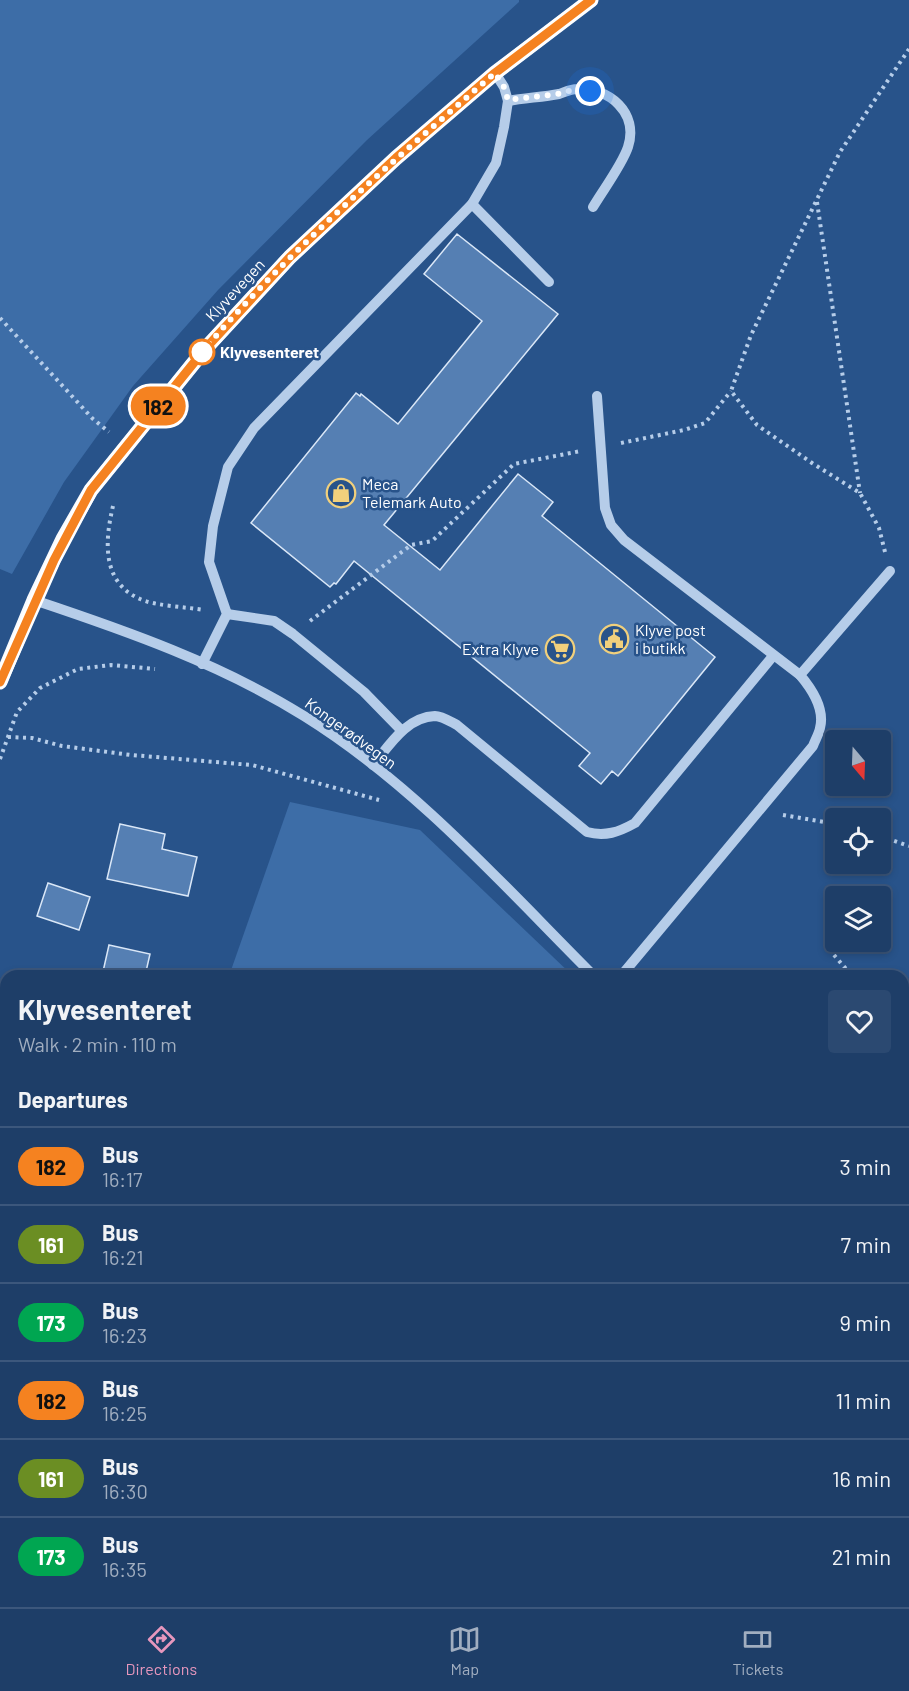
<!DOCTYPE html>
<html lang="en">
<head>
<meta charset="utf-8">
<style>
	:root { --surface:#1e3e68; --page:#2b4971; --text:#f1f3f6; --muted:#a1aec0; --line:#3c577c; --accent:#e797bd }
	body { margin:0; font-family:Barlow,sans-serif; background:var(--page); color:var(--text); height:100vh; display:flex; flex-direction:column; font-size:22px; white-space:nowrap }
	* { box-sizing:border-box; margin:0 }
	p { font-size:20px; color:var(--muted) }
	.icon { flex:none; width:33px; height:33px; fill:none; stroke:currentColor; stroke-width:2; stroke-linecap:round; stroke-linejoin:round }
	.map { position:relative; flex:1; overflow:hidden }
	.panel { position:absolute; left:0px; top:970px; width:909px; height:638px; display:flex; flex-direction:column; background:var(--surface); border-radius:18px 18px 0 0; box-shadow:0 3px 9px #0003,0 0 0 2px var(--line) }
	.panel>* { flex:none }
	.badge { padding:0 12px; border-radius:20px; font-size:21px; line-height:39px }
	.needle { width:39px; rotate:161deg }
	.controls { position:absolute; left:825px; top:730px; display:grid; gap:12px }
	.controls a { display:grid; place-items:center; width:66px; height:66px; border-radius:6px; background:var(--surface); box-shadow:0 3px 9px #0003,0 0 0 2px var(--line); font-size:30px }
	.you { position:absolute; width:30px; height:30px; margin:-15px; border:4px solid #fff; border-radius:50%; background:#1a73e8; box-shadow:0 0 0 9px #1a73e833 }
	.map>.badge { position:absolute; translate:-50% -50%; box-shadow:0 0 0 3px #fff }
	h2 { padding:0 18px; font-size:22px; line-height:54px }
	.round { display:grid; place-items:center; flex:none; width:63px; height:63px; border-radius:6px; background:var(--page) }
	.summary { display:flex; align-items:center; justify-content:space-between; height:102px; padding:0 18px }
	h1 { font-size:28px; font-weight:700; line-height:45px }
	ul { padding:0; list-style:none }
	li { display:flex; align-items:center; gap:18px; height:78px; padding:0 18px; border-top:2px solid var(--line) }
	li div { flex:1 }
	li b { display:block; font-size:22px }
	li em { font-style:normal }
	li .badge { min-width:66px; font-weight:700; text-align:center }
	.tabs { display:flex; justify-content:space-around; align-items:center; height:84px; border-top:2px solid var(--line); background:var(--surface); font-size:16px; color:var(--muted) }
	.tabs a { display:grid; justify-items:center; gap:3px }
	.tabs .current { color:var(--accent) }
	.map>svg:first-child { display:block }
	.green { fill:#3d6da7 }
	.building { fill:#557fb3; stroke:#dae7f7; stroke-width:1.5 }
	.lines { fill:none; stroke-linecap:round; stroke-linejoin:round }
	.path { stroke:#b6cde9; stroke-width:4; stroke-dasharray:3 4.5; stroke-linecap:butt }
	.minor { stroke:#b6cde9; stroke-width:10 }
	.major { stroke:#f9fbfe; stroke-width:15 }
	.line-casing { stroke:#fff; stroke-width:14 }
	.line { stroke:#f58220; stroke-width:9 }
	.walk { stroke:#fff; stroke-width:6; stroke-dasharray:0 10.8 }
	.stop-dot { fill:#fff; stroke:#f58220; stroke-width:3 }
	.labels { text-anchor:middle; stroke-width:5; stroke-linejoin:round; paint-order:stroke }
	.street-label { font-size:16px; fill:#fff; stroke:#28538a }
	.stop-label { font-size:16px; font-weight:bold; fill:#fff; stroke:#28538a; text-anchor:start }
	.poi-label { font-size:16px; fill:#fff; stroke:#28538a; text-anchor:start }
</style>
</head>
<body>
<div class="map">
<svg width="909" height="1607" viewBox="0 0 909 1607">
	<rect width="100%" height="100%" fill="#28538a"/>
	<!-- green -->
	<g class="green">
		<polygon points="0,0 519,0 519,2 367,140 218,290 133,386 64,482 12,574 0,569"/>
		<polygon points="290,802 420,830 573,976 229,976"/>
		<polygon points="12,1602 64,1602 77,1607 10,1607"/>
		<polygon points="128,1602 754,1602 748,1607 127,1607"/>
	</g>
	<!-- building -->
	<g class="building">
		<polygon points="457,234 558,314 384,525 440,570 518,474 553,502 542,516 715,657 618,776 612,771 601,784 579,766 590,753 354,561 336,584 334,583 330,587 251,523 356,393 360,396 361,394 398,424 482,321 424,274"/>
		<polygon points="120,824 165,834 162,849 197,857 188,896 107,879"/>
		<polygon points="48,883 90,897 79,930 37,916"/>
		<polygon points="109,945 150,954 145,976 102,976"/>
	</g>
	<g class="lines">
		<!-- path -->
		<g class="path">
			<polyline points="817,202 860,493"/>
			<polyline points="0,318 93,419 109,432"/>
			<polyline points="621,443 684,430 705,423 731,391"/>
			<path d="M113,506c-8,34 -12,76 27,93 15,7 47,8 64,11"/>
			<polyline points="885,552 879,528 860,493 812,463 757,425 731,391 751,335 840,152 909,49"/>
			<polyline points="310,621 411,545 432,541 514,464 581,451"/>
			<polyline points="8,737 32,738 62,746 131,755 252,765 379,800"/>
			<polyline points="0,759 17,712 40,688 78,669 111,665 155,669"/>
			<polyline points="783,815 836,824"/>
			<polyline points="880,836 909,846"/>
			<polyline points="834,955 852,976"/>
			<polyline points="903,1037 909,1044"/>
			<polyline points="903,1254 909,1259"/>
		</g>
		<!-- minor -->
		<g class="minor">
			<path d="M508,101c17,-3 35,-4 51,-7 6,-2 12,-5 18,-5 32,-2 62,24 51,58 -6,18 -25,43 -35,60"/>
			<polyline points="472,204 549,282"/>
			<polyline points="597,396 605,508 611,525 624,540 800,675"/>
			<path d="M34,600c93,31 187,64 270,116 111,69 199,169 290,260"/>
			<polyline points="227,614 274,621 293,634 364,692 401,730"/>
			<polyline points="202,664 227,614 209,562 213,526 228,467 254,428 472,204 496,163 504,127 508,101 504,87 495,73"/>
			<path d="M373,765c16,-19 33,-48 62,-49 7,0 16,6 22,9l130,107c18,5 32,0 48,-9l138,-167"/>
			<path d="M621,976l192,-230c2,-6 6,-12 7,-18 5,-19 -9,-40 -20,-53l90,-104"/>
			<polyline points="903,1126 909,1122"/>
			<polyline points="0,1180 6,1182"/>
			<polyline points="903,1291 909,1296"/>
		</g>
		<!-- major -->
		<polyline class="major" points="0,682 34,600 63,539 91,490 205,349 290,257 396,158 495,73 591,0"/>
	</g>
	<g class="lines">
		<!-- line casing -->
		<g class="line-casing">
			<polyline id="line" points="0,682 54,560 91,490 205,349 290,257 396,158 495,73 591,0"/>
		</g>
		<!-- line -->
		<use href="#line" class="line"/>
		<!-- walk -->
		<path class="walk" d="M202,352c88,-103 191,-191 293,-279l9,14 4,13 49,-6 19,-5 14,2"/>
	</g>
	<!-- icons -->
	<defs>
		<g id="shop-ring" transform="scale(1.5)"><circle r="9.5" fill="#28538a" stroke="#f1d07c" stroke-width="1.5"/><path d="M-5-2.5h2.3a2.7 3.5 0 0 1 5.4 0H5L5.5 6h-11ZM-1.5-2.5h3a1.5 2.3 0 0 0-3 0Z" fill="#f1d07c"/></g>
		<g id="civic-ring" transform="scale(1.5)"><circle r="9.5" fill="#28538a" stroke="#f1d07c" stroke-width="1.5"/><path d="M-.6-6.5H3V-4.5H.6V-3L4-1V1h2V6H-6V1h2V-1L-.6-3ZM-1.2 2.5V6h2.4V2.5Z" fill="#f1d07c"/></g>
		<g id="supermarket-ring" transform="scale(1.5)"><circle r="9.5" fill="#28538a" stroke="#f1d07c" stroke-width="1.5"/><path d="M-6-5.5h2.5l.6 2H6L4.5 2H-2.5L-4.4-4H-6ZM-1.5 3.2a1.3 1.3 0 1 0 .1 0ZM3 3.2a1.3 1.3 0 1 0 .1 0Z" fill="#f1d07c"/></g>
	</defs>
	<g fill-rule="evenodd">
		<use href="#shop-ring" x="341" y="493"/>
		<use href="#civic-ring" x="614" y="639"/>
		<use href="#supermarket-ring" x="560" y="649"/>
	</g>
	<!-- markers -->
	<circle class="stop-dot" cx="202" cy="352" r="12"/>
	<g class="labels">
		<!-- street labels -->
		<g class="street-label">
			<text transform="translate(235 290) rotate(-47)" y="6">Klyvevegen</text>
			<text transform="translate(351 733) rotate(36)" y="6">Kongerødvegen</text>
		</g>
		<!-- stop labels -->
		<g class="stop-label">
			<text x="220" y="358">Klyvesenteret</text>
		</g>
		<!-- poi labels -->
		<g class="poi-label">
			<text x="362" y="490">Meca<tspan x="362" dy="18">Telemark Auto</tspan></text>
			<text x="635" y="636">Klyve post<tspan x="635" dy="18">i butikk</tspan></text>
			<text x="539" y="655" text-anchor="end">Extra Klyve</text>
		</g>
	</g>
</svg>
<div class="controls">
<a><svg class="needle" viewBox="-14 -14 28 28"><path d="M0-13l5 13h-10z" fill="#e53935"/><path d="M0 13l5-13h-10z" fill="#a1aec0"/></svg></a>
<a><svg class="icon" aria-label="locate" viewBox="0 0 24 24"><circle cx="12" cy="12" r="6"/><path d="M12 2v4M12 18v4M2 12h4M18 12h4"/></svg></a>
<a><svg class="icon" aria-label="layers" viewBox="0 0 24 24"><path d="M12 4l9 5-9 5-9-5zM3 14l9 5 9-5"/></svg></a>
</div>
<div class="you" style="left:590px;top:91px"></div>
<b class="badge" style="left:158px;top:406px;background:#f58220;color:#111">182</b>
<section class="panel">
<div class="summary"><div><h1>Klyvesenteret</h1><p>Walk · 2 min · 110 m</p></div><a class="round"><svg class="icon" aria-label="heart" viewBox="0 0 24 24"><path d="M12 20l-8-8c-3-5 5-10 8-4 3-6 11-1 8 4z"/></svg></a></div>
<h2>Departures</h2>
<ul>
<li><span class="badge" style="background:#f58220;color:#111">182</span><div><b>Bus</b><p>16:17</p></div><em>3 min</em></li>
<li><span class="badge" style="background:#6b8e23;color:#fff">161</span><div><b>Bus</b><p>16:21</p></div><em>7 min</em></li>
<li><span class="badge" style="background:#00a651;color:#fff">173</span><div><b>Bus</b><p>16:23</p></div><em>9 min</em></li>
<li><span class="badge" style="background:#f58220;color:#111">182</span><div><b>Bus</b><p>16:25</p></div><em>11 min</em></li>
<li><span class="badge" style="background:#6b8e23;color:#fff">161</span><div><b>Bus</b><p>16:30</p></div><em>16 min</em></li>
<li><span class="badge" style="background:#00a651;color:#fff">173</span><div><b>Bus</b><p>16:35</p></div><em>21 min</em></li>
</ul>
</section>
</div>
<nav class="tabs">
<a class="current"><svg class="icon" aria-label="directions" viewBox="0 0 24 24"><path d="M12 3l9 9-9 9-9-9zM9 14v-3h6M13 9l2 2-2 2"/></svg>Directions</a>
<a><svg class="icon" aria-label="map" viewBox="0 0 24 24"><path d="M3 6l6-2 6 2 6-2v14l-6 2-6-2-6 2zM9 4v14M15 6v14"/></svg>Map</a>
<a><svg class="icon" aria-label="tickets" viewBox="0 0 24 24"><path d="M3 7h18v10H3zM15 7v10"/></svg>Tickets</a>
</nav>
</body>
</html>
